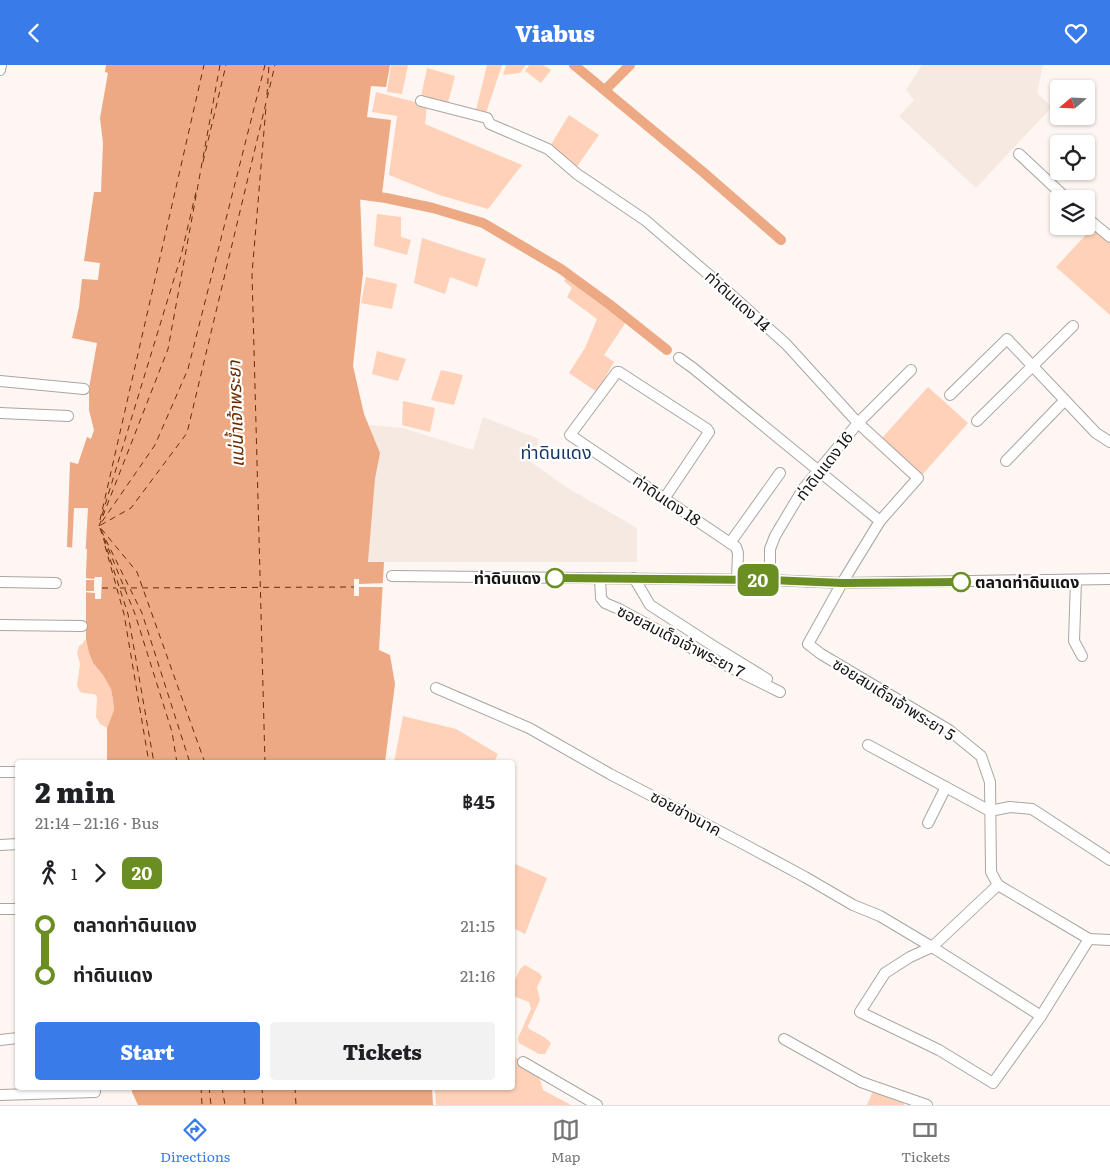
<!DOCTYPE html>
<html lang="en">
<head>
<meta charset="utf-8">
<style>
	:root { --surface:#fff; --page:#f2f2f2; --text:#202124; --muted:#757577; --line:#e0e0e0; --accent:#397be9 }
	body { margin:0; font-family:Literata,"Noto Sans Thai",serif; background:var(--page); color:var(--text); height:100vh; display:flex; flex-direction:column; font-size:19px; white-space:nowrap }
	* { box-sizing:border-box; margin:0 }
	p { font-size:16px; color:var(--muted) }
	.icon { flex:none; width:28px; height:28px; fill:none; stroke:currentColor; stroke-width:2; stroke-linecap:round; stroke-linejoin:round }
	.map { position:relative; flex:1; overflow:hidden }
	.side { position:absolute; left:15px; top:695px; width:500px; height:330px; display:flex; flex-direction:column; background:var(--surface); border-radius:5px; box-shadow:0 1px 4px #0004 }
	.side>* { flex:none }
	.badge { padding:0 10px; border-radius:8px; font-size:18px; line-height:32px }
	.needle { width:32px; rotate:251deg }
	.tools { position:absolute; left:1050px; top:15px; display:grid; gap:10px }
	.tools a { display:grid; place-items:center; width:45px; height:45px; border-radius:5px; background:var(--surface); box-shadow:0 1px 4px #0004; font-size:25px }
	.map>.badge { position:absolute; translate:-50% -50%; box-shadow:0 0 0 2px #fff }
	.legs { display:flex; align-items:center; gap:8px; height:55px; padding:0 20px; font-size:16px }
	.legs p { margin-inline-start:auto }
	.overview { display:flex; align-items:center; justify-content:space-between; height:85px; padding:0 20px }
	h1 { font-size:28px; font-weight:800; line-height:38px }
	.button { display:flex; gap:10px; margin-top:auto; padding:10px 20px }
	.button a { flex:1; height:58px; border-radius:5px; background:var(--accent); color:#fff; font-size:20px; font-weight:800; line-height:58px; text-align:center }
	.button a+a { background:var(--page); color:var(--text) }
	ul { padding:0 20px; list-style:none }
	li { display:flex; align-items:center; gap:18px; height:50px; font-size:19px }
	li i { display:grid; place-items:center; width:8px; height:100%; margin:0 6px; background:currentColor }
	li i::after { content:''; width:12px; height:12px; margin:-6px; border:4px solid; border-radius:50%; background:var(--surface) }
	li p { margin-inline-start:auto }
	li:first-child i { background:linear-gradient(#0000 50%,currentColor 0) }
	li:last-child i { background:linear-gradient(currentColor 50%,#0000 0) }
	header { display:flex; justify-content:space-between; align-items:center; height:65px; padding:0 20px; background:var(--accent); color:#fff; font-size:22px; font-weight:800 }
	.dock { display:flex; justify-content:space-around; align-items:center; height:70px; border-top:1px solid var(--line); background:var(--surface); font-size:14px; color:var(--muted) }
	.dock a { display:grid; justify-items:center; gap:2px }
	.dock .on { color:var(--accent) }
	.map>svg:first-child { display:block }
	.built { fill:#f6e9e1 }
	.green { fill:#ffd1b8 }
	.water { fill:#eca983 }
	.pier { fill:#fdf6f2; fill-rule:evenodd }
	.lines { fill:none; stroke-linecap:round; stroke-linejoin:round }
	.canal { stroke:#eca983; stroke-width:10 }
	.ferry { stroke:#6a2e00; stroke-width:1; stroke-dasharray:6 5; stroke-linecap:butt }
	.minor-casing { stroke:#aba5a1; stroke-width:12 }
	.minor { stroke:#fff; stroke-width:10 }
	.line-1-casing { stroke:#fff; stroke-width:11 }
	.line-1 { stroke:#6b8e23; stroke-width:8 }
	.stop-1-dot { fill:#fff; stroke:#6b8e23; stroke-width:2.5 }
	.labels { text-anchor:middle; stroke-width:4.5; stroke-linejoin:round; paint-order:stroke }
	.street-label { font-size:16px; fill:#171413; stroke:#fff }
	.stop-label { font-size:16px; font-weight:bold; fill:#171413; stroke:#fff; text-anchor:end }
	.water-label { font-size:18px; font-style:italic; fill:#6a2e00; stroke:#fff }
	.neighbourhood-label { font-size:18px; fill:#153469; stroke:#fff }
</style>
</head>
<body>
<header><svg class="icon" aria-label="back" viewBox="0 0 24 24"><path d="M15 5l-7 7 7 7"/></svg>Viabus<svg class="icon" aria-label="heart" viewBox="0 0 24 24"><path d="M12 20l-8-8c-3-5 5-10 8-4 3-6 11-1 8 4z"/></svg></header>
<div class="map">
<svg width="1110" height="1040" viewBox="0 0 1110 1040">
	<rect width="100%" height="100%" fill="#fdf6f2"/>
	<!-- built -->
	<g class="built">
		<polygon points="922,0 1043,0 1037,28 1052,42 976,123 899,51 914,35 906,25"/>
		<polygon points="483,352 539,374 531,397 566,422 637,463 637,497 368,497 375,414 380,388 368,360 403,363 473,385"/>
	</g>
	<!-- green -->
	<g class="green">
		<polygon points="391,0 408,0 402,29 387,27"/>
		<polygon points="487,0 502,0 486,48 476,45"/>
		<polygon points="506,0 526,0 520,8 503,10"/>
		<polygon points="529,0 543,0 551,5 541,18 525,6"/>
		<polygon points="427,3 455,11 448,38 421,32"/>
		<polygon points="376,27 427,40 425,59 522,100 488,144 439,130 389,110 397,51 372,47"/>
		<polygon points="569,50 599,70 576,103 550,81"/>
		<polygon points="377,149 401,152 401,172 411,175 407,190 374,181"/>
		<polygon points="1093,162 1110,178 1110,250 1056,202"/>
		<polygon points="422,173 486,194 477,222 450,212 445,229 414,218"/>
		<polygon points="567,210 626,257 604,290 614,297 597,327 569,308 585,283 597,254 567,232 572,223 564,216"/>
		<polygon points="366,212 397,219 392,244 361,238"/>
		<polygon points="377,286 406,294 398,316 372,309"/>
		<polygon points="441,305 463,310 454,340 431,335"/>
		<polygon points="928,322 968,358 922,410 882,373"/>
		<polygon points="403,336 435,343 430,367 402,360"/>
		<polygon points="86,574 89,588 93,598 103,610 111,624 113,635 114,645 107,663 100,659 96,652 97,633 96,630 93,629 83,628 80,627 77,620 80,599 77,588 79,581 82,579"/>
		<polygon points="403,651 456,664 498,689 494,697 394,697"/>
		<polygon points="513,798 547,813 525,869 513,863"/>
		<polygon points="525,900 539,908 542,912 537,922 540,935 528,961 529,964 544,972 551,978 545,989 539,989 519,978 518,973 531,944 529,937 513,931 513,918 521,903"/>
		<polygon points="513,989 520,997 539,1011 543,1025 571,1040 436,1040 435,1023 512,1022"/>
		<polygon points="873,1026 904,1038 904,1040 867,1040"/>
	</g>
	<!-- water -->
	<g class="water">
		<polygon points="106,0 390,0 386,22 371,21 367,52 391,55 382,129 360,130 363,208 353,301 364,349 380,388 375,414 368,497 384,497 379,585 390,590 395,619 385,697 107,697 107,663 114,645 113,635 111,624 103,610 93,598 89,588 86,574 86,508 87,484 67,482 70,397 78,399 87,372 91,374 94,365 89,345 89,323 97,278 72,273 79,242 82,214 98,215 100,198 84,196 94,127 101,127 103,78 100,53 108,8 105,7"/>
		<polygon points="132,1023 432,1023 433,1040 138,1040 132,1027"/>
	</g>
	<!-- pier -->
	<g class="pier">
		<path d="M74,443h14l-4,70 10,1 1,-2h7l-1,22h-6v-6l-12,-1 1,-41 -12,-1zM84,515h10v11h-10z"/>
		<polygon points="354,514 359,514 359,519 386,518 385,522 359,522 359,531 354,531"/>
	</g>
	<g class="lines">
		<!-- canal -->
		<g class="canal">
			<polyline points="574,0 703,107 781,175"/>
			<polyline points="605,25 630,0"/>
			<polyline points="349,128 386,133 433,143 483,158 561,204 609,239 667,285"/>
		</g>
		<!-- ferry -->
		<g class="ferry">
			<polyline points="220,0 168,284 99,461 155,380 188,304 265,0"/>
			<polyline points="267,30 269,0"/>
			<polyline points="203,97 226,0"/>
			<polyline points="102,450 181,191 196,127"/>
			<polyline points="100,455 204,0"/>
			<polyline points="100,463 128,549 154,698"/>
			<polyline points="101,465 142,548 190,698"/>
			<polyline points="104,473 135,549 172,667 177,698"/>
			<polyline points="105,481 124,549 149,698"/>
			<polyline points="102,523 116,523"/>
			<polyline points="120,523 354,522"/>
			<polyline points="205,698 137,507 99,461 131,443 187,368 275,0"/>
			<polyline points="265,698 252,209 266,42"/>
			<polyline points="201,1022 202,1040"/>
			<polyline points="209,1022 211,1040"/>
			<polyline points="222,1022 225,1040"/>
			<polyline points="244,1022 245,1040"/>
			<polyline points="262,1022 263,1040"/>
			<polyline points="295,1022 296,1040"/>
		</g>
		<!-- minor casing -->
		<g class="minor-casing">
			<g id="minor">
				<polyline points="0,5 1,0"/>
				<polyline points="421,36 487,53 490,59 548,84 577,109 645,155 708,209 786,279 858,358 918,413 880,456 842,518 808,579 821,589 949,665 981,691 990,717 991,807 998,820 1089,874 1110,875"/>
				<polyline points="1019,89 1067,134"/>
				<polyline points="1086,152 1110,172"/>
				<polyline points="679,293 693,303 880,456"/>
				<polyline points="0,316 84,324"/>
				<polyline points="950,330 1007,274 1096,368 1110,377"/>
				<polyline points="0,348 68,351"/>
				<polyline points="977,356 1073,261"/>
				<polyline points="1006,396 1065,335"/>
				<polyline points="664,434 709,367 707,364 619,307 617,307 570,370 730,478 736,482 738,488 737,514"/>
				<polyline points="730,478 780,408"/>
				<polyline points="392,511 770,515 842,518 1110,514"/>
				<polyline points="600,513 601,533 605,538 619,544 689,582 780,627"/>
				<polyline points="634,513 650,540 715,582 767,614"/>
				<polyline points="770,515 770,484 775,471 803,424 858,358 911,305"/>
				<polyline points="1076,515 1074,576 1082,591"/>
				<polyline points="0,517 56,518"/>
				<polyline points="0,560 82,561"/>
				<polyline points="436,623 529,663 610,709 738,776 805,812 853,840 880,851 932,882 1041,951"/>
				<polyline points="868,680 990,746 1010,742 1032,744 1110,795"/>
				<polyline points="0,707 18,707"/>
				<polyline points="928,758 946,722"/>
				<polyline points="0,780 18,779"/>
				<polyline points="998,820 932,882 910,892 885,908 860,947 939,985 993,1018 1041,951 1089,874"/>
				<polyline points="0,844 18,844"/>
				<polyline points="784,974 861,1017 927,1040"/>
				<polyline points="0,975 18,973"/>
				<polyline points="523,997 597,1040"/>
				<polyline points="0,1030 95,1027"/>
			</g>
		</g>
		<!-- minor -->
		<use href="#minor" class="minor"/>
	</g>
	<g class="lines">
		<!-- line-1 casing -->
		<g class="line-1-casing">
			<polyline id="line-1" points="555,513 770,515 842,518 961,517"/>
		</g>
		<!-- line-1 -->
		<use href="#line-1" class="line-1"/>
	</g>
	<!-- markers -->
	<g class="stop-1-dot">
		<circle cx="555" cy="513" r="9"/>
		<circle cx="961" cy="517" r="9"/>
	</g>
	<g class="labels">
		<!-- street labels -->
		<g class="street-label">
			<text transform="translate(738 236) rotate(42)" y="6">ท่าดินแดง 14</text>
			<text transform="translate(824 401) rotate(-52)" y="6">ท่าดินแดง 16</text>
			<text transform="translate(667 435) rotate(34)" y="6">ท่าดินเดง 18</text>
			<text transform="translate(681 576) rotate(27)" y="6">ซอยสมเด็จเจ้าพระยา 7</text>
			<text transform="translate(894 634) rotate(32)" y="6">ซอยสมเด็จเจ้าพระยา 5</text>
			<text transform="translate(686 748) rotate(28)" y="6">ซอยช่างนาค</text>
		</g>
		<!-- stop labels -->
		<g class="stop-label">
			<text x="541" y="519">ท่าดินแดง</text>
			<text x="975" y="523" text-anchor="start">ตลาดท่าดินแดง</text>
		</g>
		<!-- water labels -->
		<g class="water-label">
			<text transform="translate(236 349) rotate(-92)" y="6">แม่น้ำเจ้าพระยา</text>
		</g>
		<!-- neighbourhood labels -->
		<g class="neighbourhood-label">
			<text x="556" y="394">ท่าดินแดง</text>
		</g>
	</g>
</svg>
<div class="tools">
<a><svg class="needle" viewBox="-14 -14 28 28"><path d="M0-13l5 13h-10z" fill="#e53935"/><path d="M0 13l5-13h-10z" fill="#757577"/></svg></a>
<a><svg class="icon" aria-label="locate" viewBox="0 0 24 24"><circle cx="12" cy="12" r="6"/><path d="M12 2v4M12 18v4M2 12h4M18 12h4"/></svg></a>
<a><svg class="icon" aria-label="layers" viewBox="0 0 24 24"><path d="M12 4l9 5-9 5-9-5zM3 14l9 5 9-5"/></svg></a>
</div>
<b class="badge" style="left:758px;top:515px;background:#6b8e23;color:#fff">20</b>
<section class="side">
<div class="overview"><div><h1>2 min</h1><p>21:14 – 21:16 · Bus</p></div><b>฿45</b></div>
<div class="legs"><svg class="icon" aria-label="walk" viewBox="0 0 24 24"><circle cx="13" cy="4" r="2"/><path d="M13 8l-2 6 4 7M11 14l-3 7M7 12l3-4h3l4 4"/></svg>1<svg class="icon" aria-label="forward" viewBox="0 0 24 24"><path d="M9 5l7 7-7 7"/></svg><b class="badge" style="background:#6b8e23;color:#fff">20</b></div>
<ul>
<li><i style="color:#6b8e23"></i><b>ตลาดท่าดินแดง</b><p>21:15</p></li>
<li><i style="color:#6b8e23"></i><b>ท่าดินแดง</b><p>21:16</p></li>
</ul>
<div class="button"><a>Start</a><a>Tickets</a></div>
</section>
</div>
<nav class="dock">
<a class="on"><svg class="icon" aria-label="directions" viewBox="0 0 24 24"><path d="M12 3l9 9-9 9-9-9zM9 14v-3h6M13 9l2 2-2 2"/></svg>Directions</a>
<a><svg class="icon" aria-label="map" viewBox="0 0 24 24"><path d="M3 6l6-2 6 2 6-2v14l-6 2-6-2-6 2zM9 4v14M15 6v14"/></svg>Map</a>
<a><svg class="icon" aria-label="tickets" viewBox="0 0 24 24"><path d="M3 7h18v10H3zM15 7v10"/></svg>Tickets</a>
</nav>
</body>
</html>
